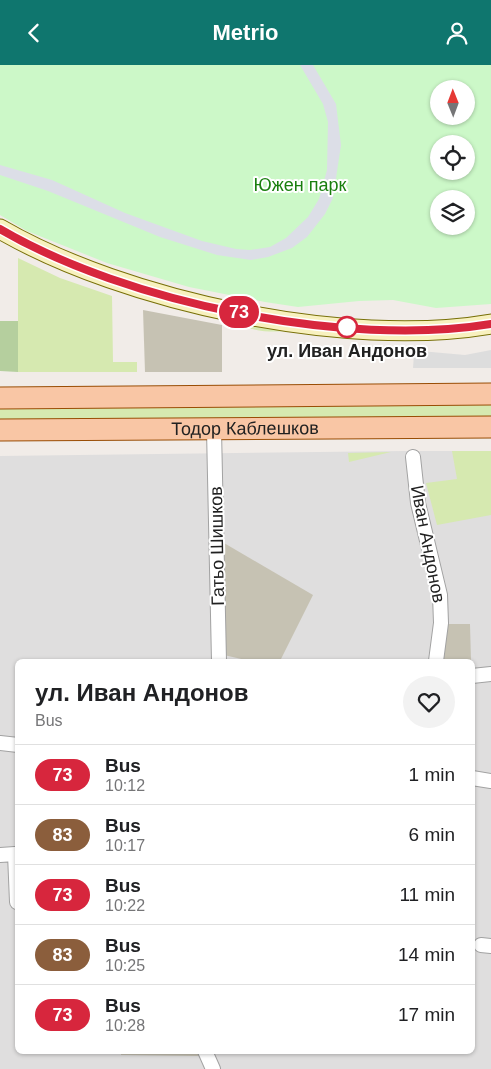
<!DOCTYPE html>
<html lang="en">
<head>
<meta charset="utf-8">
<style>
	:root { --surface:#fff; --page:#f2f2f2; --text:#202124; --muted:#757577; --line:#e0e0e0; --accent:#0f766e }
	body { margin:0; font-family:Arial,sans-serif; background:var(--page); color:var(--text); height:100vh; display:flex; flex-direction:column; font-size:19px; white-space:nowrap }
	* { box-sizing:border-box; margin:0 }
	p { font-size:16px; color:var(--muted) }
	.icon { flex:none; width:28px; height:28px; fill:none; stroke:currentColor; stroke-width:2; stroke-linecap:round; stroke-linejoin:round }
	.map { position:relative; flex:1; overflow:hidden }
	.side { position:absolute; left:15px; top:594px; width:460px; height:395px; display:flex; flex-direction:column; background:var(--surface); border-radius:8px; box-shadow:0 1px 4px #0004 }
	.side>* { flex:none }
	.badge { padding:0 10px; border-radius:16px; font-size:18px; line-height:32px }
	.needle { width:32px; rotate:359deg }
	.fabs { position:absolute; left:430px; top:15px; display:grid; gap:10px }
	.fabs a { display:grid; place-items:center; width:45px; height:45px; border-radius:50%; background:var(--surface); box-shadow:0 1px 4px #0004; font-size:25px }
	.map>.badge { position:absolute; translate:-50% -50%; box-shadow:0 0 0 2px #fff }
	.round { display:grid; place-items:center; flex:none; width:52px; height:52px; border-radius:26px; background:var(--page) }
	.summary { display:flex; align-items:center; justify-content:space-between; height:85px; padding:0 20px }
	h1 { font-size:24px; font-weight:600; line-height:38px }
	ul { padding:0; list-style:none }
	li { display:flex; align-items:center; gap:15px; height:60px; padding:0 20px; border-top:1px solid var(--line) }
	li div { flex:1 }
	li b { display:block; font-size:19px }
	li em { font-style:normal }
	li .badge { min-width:55px; font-weight:700; text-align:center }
	header { display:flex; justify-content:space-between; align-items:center; height:65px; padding:0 20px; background:var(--accent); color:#fff; font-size:22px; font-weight:600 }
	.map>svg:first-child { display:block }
	.residential { fill:#dfdede; fill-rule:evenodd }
	.construction { fill:#c6c2b3 }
	.grass { fill:#d6e9b0 }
	.forest { fill:#b5cf9e }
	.park { fill:#ccf8c8; fill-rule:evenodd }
	.parking { fill:#ddd }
	.plaza { fill:#dcdee7 }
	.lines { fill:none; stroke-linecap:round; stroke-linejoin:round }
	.street-casing { stroke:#a2a2a2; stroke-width:16 }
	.secondary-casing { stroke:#787008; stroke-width:21 }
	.primary-casing { stroke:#994d05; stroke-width:23 }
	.street { stroke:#fff; stroke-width:14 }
	.secondary { stroke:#f8f1bf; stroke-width:19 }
	.primary { stroke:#f9c6a5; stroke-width:21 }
	.line-casing { stroke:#fff; stroke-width:11 }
	.line { stroke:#d7263d; stroke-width:8 }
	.stop-dot { fill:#fff; stroke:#d7263d; stroke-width:2.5 }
	.labels { text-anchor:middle; stroke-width:4; stroke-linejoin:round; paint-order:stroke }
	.park-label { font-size:18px; fill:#1a7f0f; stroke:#fff }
	.stop-label { font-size:18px; font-weight:bold; fill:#212121; stroke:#fff }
	.street-label { font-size:18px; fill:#212121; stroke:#fff }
</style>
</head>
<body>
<header><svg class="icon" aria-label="back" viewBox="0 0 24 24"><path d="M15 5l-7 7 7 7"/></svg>Metrio<svg class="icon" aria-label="person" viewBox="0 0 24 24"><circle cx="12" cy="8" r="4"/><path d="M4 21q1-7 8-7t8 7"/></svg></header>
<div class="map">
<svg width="491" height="1004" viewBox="0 0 491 1004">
	<rect width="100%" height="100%" fill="#f1ece8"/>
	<!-- residential -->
	<path class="residential" d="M404,386h87v618h-491v-613zM18,596h454v390h-454z"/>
	<!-- construction -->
	<g class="construction">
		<polygon points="143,245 222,260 222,307 145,307"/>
		<polygon points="224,478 313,530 280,596 250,596 224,590"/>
		<polygon points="443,559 470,559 471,596 443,596"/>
		<polygon points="121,986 199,986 199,991 121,990"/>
	</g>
	<!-- grass -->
	<g class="grass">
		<polygon points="18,193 60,213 112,231 113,297 137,297 137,307 18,307"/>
		<path d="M235,255l56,11c-20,1 -41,2 -56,-11z"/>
		<polygon points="491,337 491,352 0,356 0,340"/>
		<polygon points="452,386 491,386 491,450 437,460 426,418 457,414"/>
		<polygon points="391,387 349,397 348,388"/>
	</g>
	<!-- forest -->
	<polygon class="forest" points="0,256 18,256 18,307 0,306"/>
	<!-- park -->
	<path class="park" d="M0,0h491v239l-55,4 -43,-8 -34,1 -61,6 -33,-5 -76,-15 -82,-24 -80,-32 -27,-16zM439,24h27v27h-27zM439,79h27v27h-27zM439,134h27v27h-27z"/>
	<!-- parking -->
	<polygon class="parking" points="491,285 491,303 413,303 414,289 420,286 465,290"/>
	<!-- plaza -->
	<polygon class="plaza" points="300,0 313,0 336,39 341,80 333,133 325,149 307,172 292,183 268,192 251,195 217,190 160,172 48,126 0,110 0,100 52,115 125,148 202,176 236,184 250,185 270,182 286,173 308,152 319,134 327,105 328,57 323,39"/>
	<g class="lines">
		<!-- street casing -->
		<g class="street-casing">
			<g id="street">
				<polyline points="214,365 219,596"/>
				<polyline points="413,392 418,438 440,530 441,558 436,596"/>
				<polyline points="472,611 491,609"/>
				<polyline points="0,678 18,680"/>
				<polyline points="472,713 491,716"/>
				<polyline points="0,790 15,789 17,837"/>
				<polyline points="481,880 491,881"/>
				<polyline points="205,986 213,1004"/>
			</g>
		</g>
		<!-- secondary casing -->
		<g class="secondary-casing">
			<path id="secondary" d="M0,164c126,73 347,120 491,95"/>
		</g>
		<!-- primary casing -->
		<g class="primary-casing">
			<g id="primary">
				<polyline points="0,333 491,329"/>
				<path id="s1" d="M0,365l491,-3"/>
			</g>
		</g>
		<!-- street -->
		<use href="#street" class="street"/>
		<!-- secondary -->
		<use href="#secondary" class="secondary"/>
		<!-- primary -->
		<use href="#primary" class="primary"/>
	</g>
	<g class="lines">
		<!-- line casing -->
		<g class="line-casing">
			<path id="line" d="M0,164c126,74 347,119 491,95"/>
		</g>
		<!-- line -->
		<use href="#line" class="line"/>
	</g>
	<!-- markers -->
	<circle class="stop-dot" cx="347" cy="262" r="10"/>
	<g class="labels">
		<!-- park labels -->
		<g class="park-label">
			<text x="300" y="126">Южен парк</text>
		</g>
		<!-- stop labels -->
		<g class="stop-label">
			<text x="347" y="292">ул. Иван Андонов</text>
		</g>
		<!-- street labels -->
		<g class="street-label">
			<text dy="6" stroke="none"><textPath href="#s1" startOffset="245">Тодор Каблешков</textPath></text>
			<text transform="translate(428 479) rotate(79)" y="6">Иван Андонов</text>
			<text transform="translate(217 481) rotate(-91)" y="6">Гатьо Шишков</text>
		</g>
	</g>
</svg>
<div class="fabs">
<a><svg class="needle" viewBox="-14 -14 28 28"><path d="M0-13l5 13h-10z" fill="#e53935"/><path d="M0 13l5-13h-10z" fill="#757577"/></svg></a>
<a><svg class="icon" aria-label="locate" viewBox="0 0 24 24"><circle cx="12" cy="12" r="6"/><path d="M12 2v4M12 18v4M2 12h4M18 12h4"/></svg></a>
<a><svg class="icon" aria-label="layers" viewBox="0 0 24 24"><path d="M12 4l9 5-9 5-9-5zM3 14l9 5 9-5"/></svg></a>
</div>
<b class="badge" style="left:239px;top:247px;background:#d7263d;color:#fff">73</b>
<section class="side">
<div class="summary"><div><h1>ул. Иван Андонов</h1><p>Bus</p></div><a class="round"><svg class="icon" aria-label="heart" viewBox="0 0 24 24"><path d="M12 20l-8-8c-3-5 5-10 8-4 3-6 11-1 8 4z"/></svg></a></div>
<ul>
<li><span class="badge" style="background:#d7263d;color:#fff">73</span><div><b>Bus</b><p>10:12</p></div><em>1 min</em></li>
<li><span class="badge" style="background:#8b5e3c;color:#fff">83</span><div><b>Bus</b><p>10:17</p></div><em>6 min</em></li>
<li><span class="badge" style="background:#d7263d;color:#fff">73</span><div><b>Bus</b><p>10:22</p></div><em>11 min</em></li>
<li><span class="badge" style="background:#8b5e3c;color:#fff">83</span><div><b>Bus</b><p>10:25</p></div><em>14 min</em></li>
<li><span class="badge" style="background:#d7263d;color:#fff">73</span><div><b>Bus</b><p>10:28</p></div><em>17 min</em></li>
</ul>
</section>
</div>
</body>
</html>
